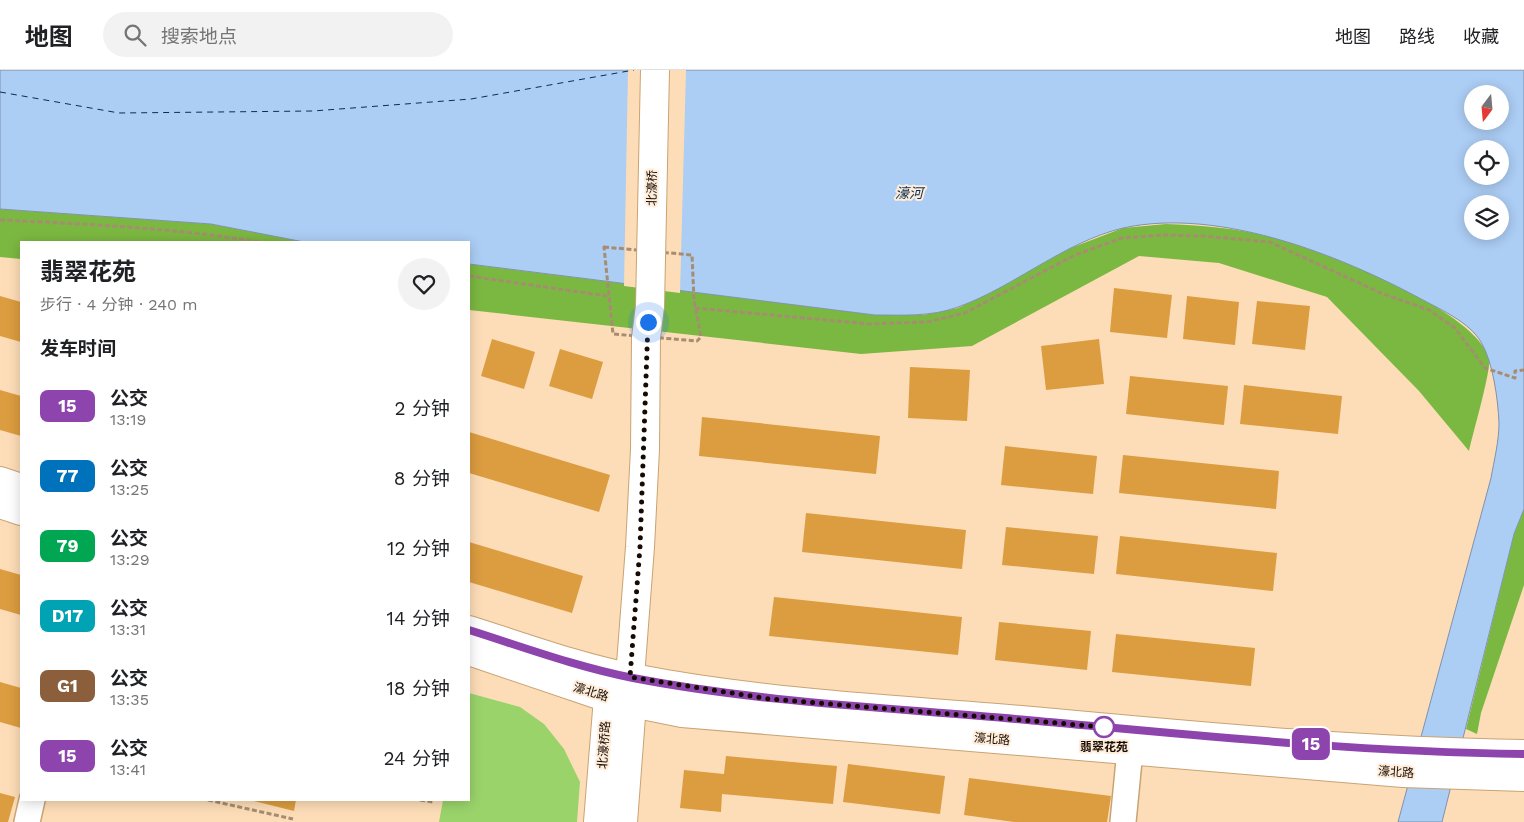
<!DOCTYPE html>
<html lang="zh">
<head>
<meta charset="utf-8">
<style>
	:root { --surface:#fff; --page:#f2f2f2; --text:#202124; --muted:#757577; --line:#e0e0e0 }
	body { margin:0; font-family:"Work Sans","Noto Sans SC",sans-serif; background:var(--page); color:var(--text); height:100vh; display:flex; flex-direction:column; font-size:19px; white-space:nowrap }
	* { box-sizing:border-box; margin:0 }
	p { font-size:16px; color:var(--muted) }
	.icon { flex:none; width:28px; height:28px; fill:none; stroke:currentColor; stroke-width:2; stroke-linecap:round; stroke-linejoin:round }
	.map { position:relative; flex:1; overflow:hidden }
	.drawer { position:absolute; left:20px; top:171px; width:450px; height:560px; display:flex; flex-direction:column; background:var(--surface); border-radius:0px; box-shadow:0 2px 12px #0003 }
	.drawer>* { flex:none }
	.badge { padding:0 10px; border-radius:8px; font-size:18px; line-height:32px }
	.needle { width:32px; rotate:196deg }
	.buttons { position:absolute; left:1464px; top:15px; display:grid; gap:10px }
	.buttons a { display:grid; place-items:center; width:45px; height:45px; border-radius:50%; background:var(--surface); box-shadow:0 2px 12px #0003; font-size:25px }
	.you { position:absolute; width:25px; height:25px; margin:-12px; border:4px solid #fff; border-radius:50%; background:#1a73e8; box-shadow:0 0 0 8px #1a73e833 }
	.map>.badge { position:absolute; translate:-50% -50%; box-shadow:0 0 0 2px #fff }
	h2 { padding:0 20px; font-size:19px; line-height:45px }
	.round { display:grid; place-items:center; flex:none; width:52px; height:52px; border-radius:26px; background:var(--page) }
	.overview { display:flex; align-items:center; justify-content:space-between; height:85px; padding:0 20px }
	h1 { font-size:24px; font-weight:700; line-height:38px }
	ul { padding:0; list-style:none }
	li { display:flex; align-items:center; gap:15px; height:70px; padding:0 20px }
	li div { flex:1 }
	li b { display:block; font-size:19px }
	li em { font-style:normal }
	li .badge { min-width:55px; font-weight:700; text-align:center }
	header { display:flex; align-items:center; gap:30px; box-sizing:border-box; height:70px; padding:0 25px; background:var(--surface); border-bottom:1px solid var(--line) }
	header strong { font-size:24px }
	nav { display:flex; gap:28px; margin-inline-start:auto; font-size:18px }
	.search { width:350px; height:45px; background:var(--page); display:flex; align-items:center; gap:12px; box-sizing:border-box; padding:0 18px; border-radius:28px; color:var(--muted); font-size:19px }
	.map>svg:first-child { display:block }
	.green { fill:#9ad36a }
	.forest { fill:#7bb841 }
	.water { fill:#accdf4; stroke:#7f92ab; fill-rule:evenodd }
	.pier { fill:#fdddb7 }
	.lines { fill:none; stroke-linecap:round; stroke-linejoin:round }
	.ferry { stroke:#0a2e52; stroke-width:1; stroke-dasharray:6 5; stroke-linecap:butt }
	.building { fill:#dc9c40 }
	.minor-casing { stroke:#c9a374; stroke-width:28 }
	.tertiary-casing { stroke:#c9a374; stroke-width:30 }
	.secondary-casing { stroke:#c9a374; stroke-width:30 }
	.path { stroke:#a68d72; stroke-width:3; stroke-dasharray:5 2.5; stroke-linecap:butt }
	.minor { stroke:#fff; stroke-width:25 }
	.tertiary { stroke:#fff; stroke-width:28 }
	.secondary { stroke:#fff; stroke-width:28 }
	.secondary-bridge-casing { stroke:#c9a374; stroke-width:30; stroke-linecap:butt }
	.secondary-bridge { stroke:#fff; stroke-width:28 }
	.line-casing { stroke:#fff; stroke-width:11 }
	.line { stroke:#8e44ad; stroke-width:8 }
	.walk { stroke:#170a00; stroke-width:5; stroke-dasharray:0 9 }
	.stop-dot { fill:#fff; stroke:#8e44ad; stroke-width:2.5 }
	.labels { text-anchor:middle; stroke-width:4; stroke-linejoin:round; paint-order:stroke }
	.street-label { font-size:12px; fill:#170a00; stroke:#feedda }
	.stop-label { font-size:12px; font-weight:bold; fill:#170a00; stroke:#feedda }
	.water-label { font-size:14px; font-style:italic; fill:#0a2e52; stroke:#feedda }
</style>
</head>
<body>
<header>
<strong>地图</strong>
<div class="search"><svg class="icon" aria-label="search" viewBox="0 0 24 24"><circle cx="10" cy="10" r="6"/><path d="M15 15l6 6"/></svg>搜索地点</div>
<nav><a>地图</a><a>路线</a><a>收藏</a></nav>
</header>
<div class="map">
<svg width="1524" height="752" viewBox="0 0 1524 752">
	<rect width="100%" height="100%" fill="#fdddb7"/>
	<!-- green -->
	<polygon class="green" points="469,623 520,637 544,654 564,679 580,712 577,752 439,752 443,730 469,730"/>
	<!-- forest -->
	<g class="forest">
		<polygon points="0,139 211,154 304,172 21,172 21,189 0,187"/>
		<path d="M1166,154c34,1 69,4 102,12 50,12 206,72 221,122 3,10 -17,78 -20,93l-50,-60 -92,-94 -108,-34 -80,-7 -167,90 -111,8 -392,-44v-46l406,51h48l35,-7 43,-21 67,-38 55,-21z"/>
		<polygon points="1524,439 1524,515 1481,643 1477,664 1466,659 1514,464"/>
	</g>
	<!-- water -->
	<path class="water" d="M0,0h1524v439l-10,25 -72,288h-44l93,-344c3,-17 8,-37 8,-55 -1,-24 -6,-61 -18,-81 -11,-19 -39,-32 -58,-42 -83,-45 -204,-93 -300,-72 -59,14 -109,59 -165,79 -27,10 -55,8 -83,8l-406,-51v-22h-165l-93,-18 -211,-15zM1472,24h28v27h-28zM1472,79h28v27h-28zM1472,134h28v27h-28z"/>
	<!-- pier -->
	<polygon class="pier" points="628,0 686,0 680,223 624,216"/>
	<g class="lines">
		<!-- ferry -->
		<polyline class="ferry" points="0,22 119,43 313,41 471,29 634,0"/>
	</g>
	<!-- building -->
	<g class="building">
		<polygon points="1114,218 1172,225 1167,268 1110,262"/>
		<polygon points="0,226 21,232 21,272 0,266"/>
		<polygon points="1187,226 1239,232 1235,275 1183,269"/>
		<polygon points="1257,231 1310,236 1305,280 1252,274"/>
		<polygon points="492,269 535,282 524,319 481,306"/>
		<polygon points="1099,269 1104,314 1046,320 1041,276"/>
		<polygon points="560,279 603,292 592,329 549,316"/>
		<polygon points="910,297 970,300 967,351 908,348"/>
		<polygon points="1130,306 1228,316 1224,355 1126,344"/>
		<polygon points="1244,315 1342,326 1338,364 1240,354"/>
		<polygon points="0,320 21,326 21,366 0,360"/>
		<polygon points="702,347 880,366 876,404 699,386"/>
		<polygon points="469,362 610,405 599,442 469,403"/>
		<polygon points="1005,376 1097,386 1093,424 1001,415"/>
		<polygon points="1123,385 1279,401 1276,439 1119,423"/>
		<polygon points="806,443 966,460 962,499 802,482"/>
		<polygon points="1006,457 1098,466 1094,504 1002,495"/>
		<polygon points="1120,466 1277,483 1273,521 1116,504"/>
		<polygon points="469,472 583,506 572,543 469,512"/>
		<polygon points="0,499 21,505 21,545 0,539"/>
		<polygon points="774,527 962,547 958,585 769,566"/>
		<polygon points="999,552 1091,561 1087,600 995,590"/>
		<polygon points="1116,564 1255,578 1251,616 1112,602"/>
		<polygon points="0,612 21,618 21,658 0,652"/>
		<polygon points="726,686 837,696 833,734 722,724 721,742 680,738 684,700 724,704"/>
		<polygon points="848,694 945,706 940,744 843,732"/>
		<polygon points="969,708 1111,726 1107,752 1014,752 964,745"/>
		<polygon points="0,723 15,727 8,752 0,752"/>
		<polygon points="250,730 296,730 294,741"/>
	</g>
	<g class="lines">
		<!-- minor casing -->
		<g class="minor-casing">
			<g id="minor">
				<polyline points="27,752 32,730"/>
				<polyline points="1123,752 1132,660"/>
			</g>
		</g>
		<!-- tertiary casing -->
		<g class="tertiary-casing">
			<g id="tertiary">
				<polyline points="0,411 21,418"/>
				<polyline points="0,434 21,441"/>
				<path d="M469,560c54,17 108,37 164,48 132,26 266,31 399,43 164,15 328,31 492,33"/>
				<polyline points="469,581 608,628 682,643 1403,703 1524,707"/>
			</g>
		</g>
		<!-- secondary casing -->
		<g class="secondary-casing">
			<g id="secondary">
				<polyline points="598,752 608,628 630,607"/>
				<polyline points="623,752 632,633 630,607 640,477 645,379 646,268 650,236"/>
			</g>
		</g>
		<!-- path -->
		<g class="path">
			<path d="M0,150c87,4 174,8 260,22"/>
			<polygon points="604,177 692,185 694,230 701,267 697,271 613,264"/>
			<polyline points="469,206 607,226"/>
			<polyline points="695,238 870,254 927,252 965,243 1075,185 1122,168 1163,165 1202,166 1270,172 1381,223 1429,240 1455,258 1485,298 1515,308 1515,301 1524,300"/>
			<polyline points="208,730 293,749"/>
			<polyline points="420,730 433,732 433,730"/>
		</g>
		<!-- minor -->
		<use href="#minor" class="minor"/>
		<!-- tertiary -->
		<use href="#tertiary" class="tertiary"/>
		<!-- secondary -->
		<use href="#secondary" class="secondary"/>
		<!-- secondary-bridge casing -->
		<g class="secondary-bridge-casing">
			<polyline id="secondary-bridge" points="650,236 655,0"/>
		</g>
		<!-- secondary-bridge -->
		<use href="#secondary-bridge" class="secondary-bridge"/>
	</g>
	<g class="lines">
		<!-- line casing -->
		<g class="line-casing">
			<path id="line" d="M469,560c54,17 108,37 164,48 130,25 263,30 394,42 166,15 331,32 497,34"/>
		</g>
		<!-- line -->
		<use href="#line" class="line"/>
		<!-- walk -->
		<polyline class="walk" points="648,252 640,477 630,607 770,629 1104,657"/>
	</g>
	<!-- markers -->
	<circle class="stop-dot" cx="1104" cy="657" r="10"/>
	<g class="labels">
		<!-- street labels -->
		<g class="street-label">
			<text transform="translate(652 118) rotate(-89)" y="4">北濠桥</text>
			<text transform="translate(591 622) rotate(17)" y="4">濠北路</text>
			<text transform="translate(992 669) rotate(5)" y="4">濠北路</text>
			<text transform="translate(604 675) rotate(-86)" y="4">北濠桥路</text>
			<text transform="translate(1396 702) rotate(4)" y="4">濠北路</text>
		</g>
		<!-- stop labels -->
		<g class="stop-label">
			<text x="1104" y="681">翡翠花苑</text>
		</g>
		<!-- water labels -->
		<g class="water-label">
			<text x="909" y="128">濠河</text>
		</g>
	</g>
</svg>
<div class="buttons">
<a><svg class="needle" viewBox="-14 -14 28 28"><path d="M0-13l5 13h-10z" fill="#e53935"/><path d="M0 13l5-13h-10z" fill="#757577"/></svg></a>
<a><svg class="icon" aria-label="locate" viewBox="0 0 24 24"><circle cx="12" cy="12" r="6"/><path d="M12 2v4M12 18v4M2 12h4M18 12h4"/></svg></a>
<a><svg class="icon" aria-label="layers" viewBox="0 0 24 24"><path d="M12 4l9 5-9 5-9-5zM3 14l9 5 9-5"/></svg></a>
</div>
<div class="you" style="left:648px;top:252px"></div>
<b class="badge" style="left:1311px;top:674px;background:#8e44ad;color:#fff">15</b>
<section class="drawer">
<div class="overview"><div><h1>翡翠花苑</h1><p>步行 · 4 分钟 · 240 m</p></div><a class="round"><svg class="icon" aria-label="heart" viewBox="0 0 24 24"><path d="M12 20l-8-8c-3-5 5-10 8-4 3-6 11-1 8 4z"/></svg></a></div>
<h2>发车时间</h2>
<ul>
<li><span class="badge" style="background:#8e44ad;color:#fff">15</span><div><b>公交</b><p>13:19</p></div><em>2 分钟</em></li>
<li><span class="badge" style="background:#0072bc;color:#fff">77</span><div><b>公交</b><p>13:25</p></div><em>8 分钟</em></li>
<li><span class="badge" style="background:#00a651;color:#fff">79</span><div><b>公交</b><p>13:29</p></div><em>12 分钟</em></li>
<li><span class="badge" style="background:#00a3b4;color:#fff">D17</span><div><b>公交</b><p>13:31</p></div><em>14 分钟</em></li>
<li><span class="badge" style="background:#8b5e3c;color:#fff">G1</span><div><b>公交</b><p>13:35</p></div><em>18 分钟</em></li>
<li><span class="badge" style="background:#8e44ad;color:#fff">15</span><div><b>公交</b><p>13:41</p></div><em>24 分钟</em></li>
</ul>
</section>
</div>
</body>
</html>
